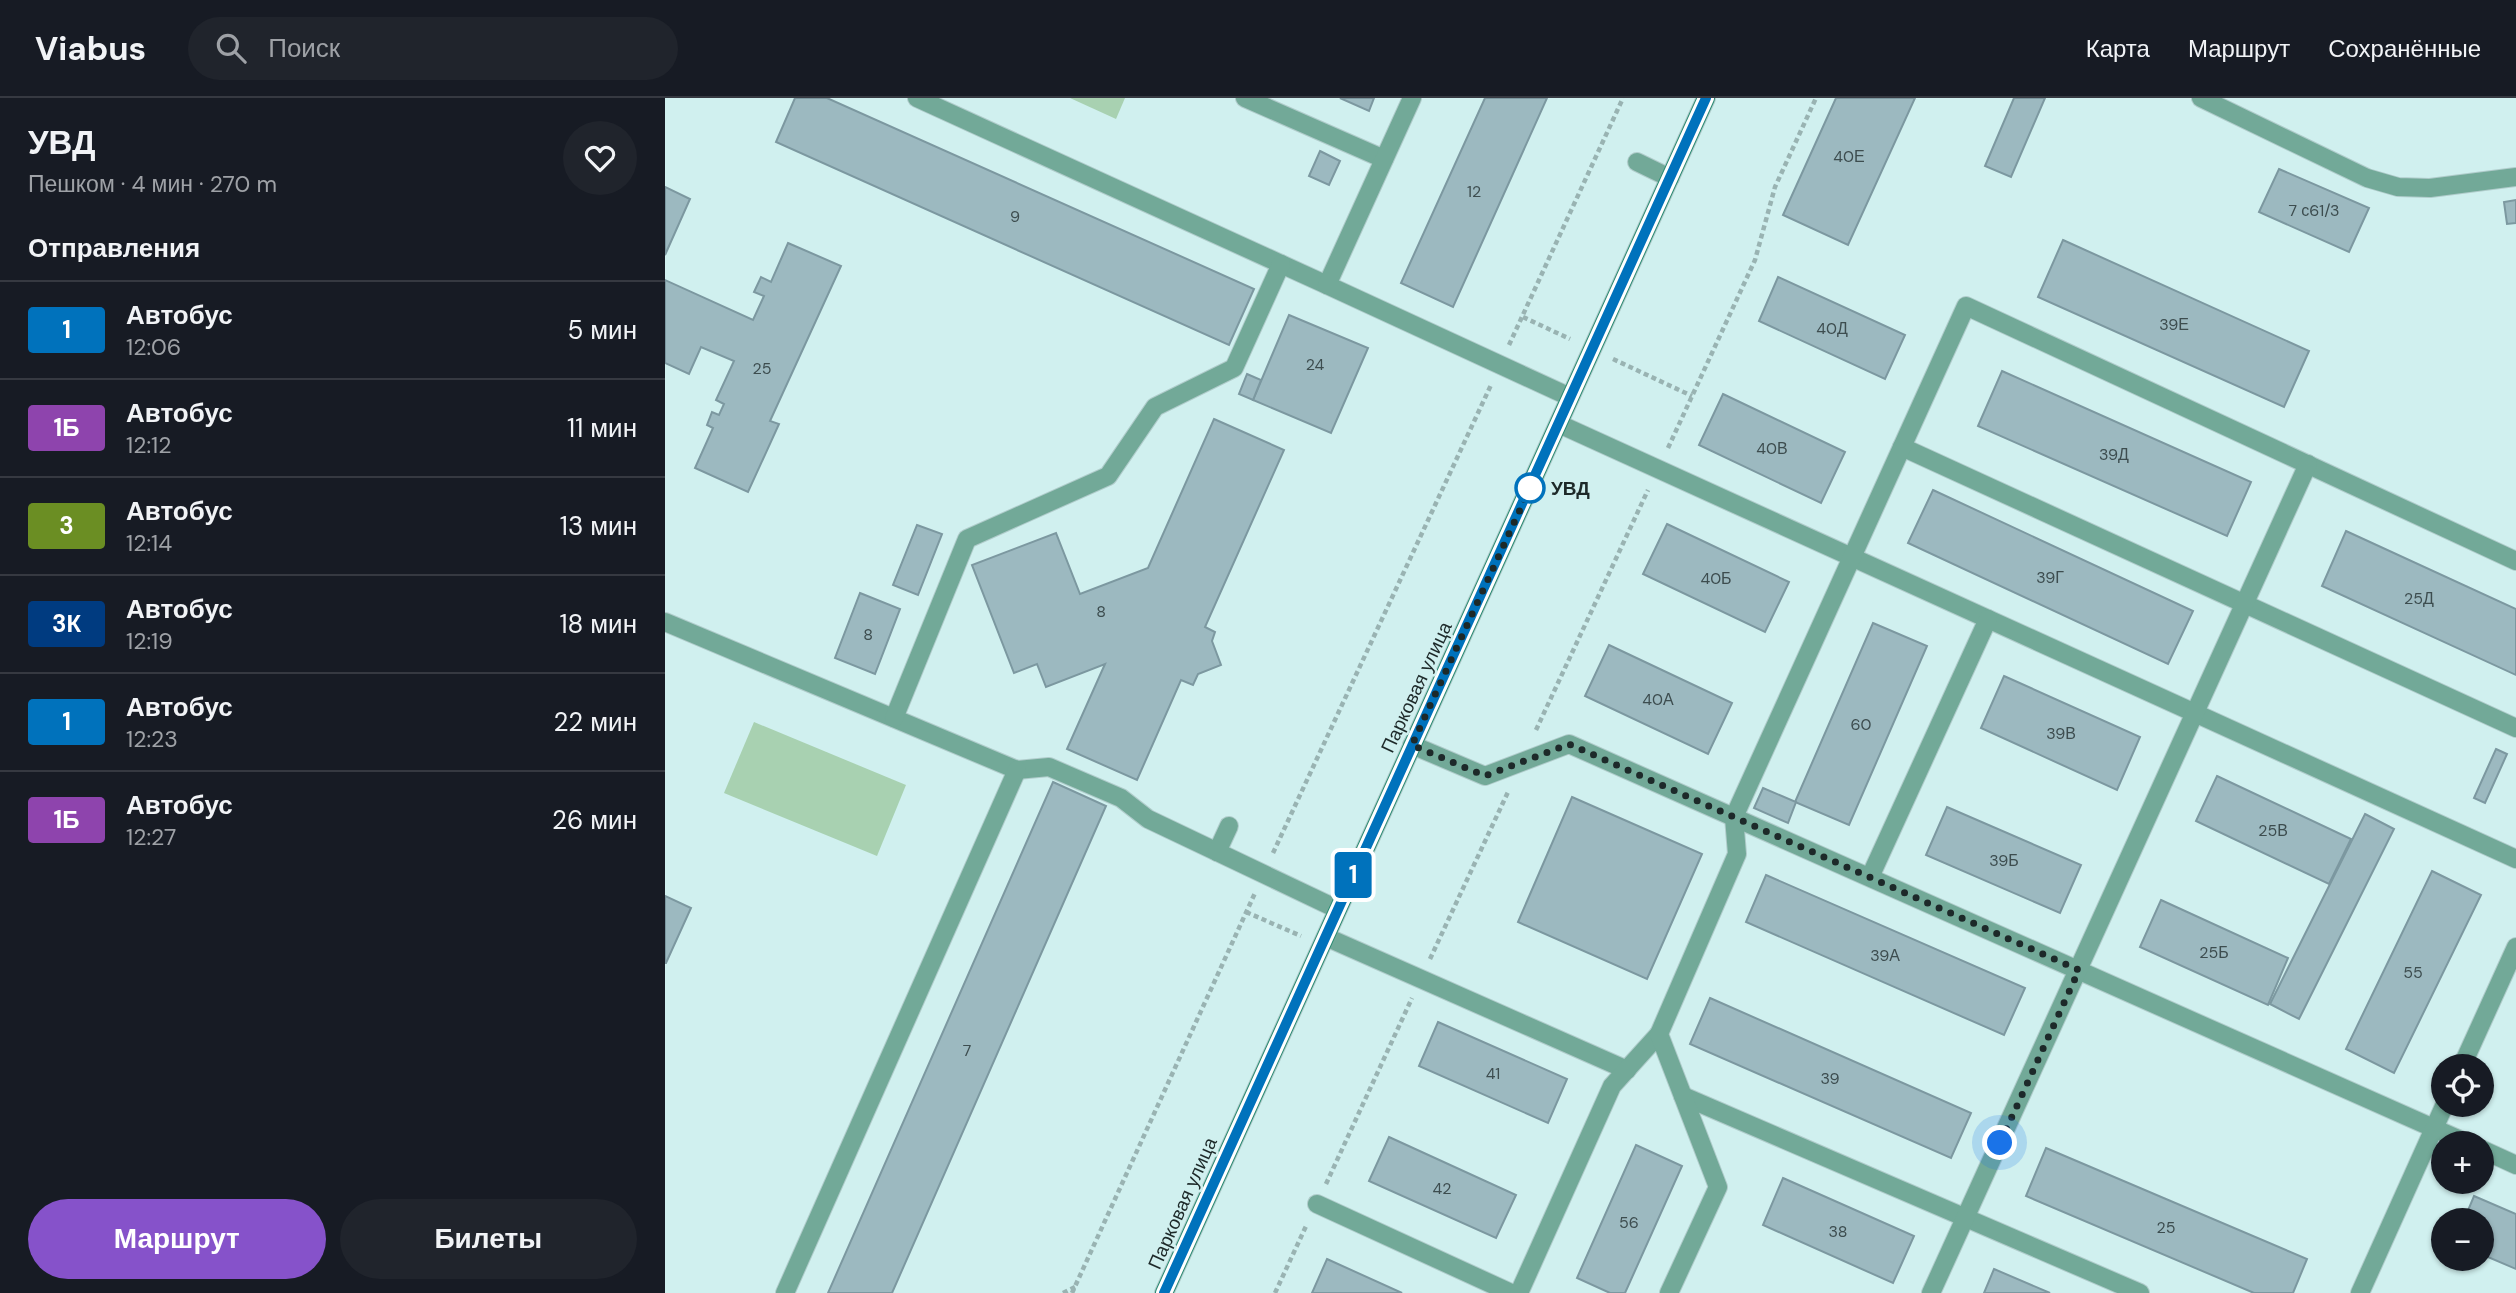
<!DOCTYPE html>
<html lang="ru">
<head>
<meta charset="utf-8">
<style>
	:root { --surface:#171b24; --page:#20242c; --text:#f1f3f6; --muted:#9ea1a6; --line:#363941; --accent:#8652ca }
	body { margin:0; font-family:"DM Sans",sans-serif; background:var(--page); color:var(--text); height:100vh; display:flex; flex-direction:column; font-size:26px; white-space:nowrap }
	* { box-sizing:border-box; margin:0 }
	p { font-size:23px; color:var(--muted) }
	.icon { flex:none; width:38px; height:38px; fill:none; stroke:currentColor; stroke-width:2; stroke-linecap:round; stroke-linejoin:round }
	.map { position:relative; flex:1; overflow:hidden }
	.sheet { display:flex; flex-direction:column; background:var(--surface); width:665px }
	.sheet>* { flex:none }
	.badge { padding:0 14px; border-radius:5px; font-size:24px; line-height:46px }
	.buttons { position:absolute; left:1766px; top:956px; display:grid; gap:14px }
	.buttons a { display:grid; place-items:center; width:63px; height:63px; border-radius:50%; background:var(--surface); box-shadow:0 2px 5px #0004; font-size:35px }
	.you { position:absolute; width:35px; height:35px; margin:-18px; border:5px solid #fff; border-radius:50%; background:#1a73e8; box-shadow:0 0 0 10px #1a73e833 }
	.map>.badge { position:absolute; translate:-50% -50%; box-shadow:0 0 0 4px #fff }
	h2 { padding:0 28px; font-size:26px; line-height:63px }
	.round { display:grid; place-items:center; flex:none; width:74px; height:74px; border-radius:37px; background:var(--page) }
	.summary { display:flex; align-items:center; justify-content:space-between; height:119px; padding:0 28px }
	h1 { font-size:33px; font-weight:700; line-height:52px }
	.action { display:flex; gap:14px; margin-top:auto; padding:14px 28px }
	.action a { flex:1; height:80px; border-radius:42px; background:var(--accent); color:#fff; font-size:28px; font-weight:700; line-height:80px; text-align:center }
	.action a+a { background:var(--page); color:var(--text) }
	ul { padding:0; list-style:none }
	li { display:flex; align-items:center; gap:21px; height:98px; padding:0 28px; border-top:2px solid var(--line) }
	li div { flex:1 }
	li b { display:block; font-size:26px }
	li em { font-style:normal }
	li .badge { min-width:77px; font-weight:700; text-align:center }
	header { display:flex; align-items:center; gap:42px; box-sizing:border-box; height:98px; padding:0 35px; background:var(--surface); border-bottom:2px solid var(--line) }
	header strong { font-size:33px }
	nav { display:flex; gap:38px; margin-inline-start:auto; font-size:24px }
	.search { width:490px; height:63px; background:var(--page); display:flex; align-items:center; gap:18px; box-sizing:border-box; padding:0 24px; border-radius:38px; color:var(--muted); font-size:26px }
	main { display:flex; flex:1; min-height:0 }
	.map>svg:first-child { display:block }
	.green { fill:#a8d1b1 }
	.building { fill:#9cb9c0; stroke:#7c98a0; stroke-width:2 }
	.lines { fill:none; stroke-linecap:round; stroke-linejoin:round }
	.service-casing { stroke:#b0cccb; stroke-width:20 }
	.secondary-casing { stroke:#b0cccb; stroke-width:20 }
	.path { stroke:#99b3b2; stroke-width:4.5; stroke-dasharray:5 3.5; stroke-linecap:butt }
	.service { stroke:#72a998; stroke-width:18 }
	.secondary { stroke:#288a72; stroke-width:18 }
	.line-casing { stroke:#fff; stroke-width:16 }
	.line { stroke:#0072bc; stroke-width:10 }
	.walk { stroke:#1d2929; stroke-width:7; stroke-dasharray:0 12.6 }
	.stop-dot { fill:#fff; stroke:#0072bc; stroke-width:3.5 }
	.labels { text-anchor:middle; stroke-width:5; stroke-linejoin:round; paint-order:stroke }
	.number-label { font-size:16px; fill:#3d4d4f }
	.stop-label { font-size:19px; font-weight:bold; fill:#1d2929; stroke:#d0f0ef; text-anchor:start }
	.street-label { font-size:19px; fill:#1d2929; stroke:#d0f0ef }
</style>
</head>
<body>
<header>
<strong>Viabus</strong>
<div class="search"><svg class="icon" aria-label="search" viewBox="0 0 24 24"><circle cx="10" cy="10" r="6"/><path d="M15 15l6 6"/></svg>Поиск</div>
<nav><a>Карта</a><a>Маршрут</a><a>Сохранённые</a></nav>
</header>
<main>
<section class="sheet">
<div class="summary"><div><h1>УВД</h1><p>Пешком · 4 мин · 270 m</p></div><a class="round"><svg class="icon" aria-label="heart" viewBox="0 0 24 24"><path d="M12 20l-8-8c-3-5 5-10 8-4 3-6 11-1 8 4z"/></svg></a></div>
<h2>Отправления</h2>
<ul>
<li><span class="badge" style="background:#0072bc;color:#fff">1</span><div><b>Автобус</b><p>12:06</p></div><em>5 мин</em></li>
<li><span class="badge" style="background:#8e44ad;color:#fff">1Б</span><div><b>Автобус</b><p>12:12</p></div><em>11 мин</em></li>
<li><span class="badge" style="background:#6b8e23;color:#fff">3</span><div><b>Автобус</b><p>12:14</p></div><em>13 мин</em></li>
<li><span class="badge" style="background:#003b80;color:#fff">3К</span><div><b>Автобус</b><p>12:19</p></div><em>18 мин</em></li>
<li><span class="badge" style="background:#0072bc;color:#fff">1</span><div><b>Автобус</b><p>12:23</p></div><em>22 мин</em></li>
<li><span class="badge" style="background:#8e44ad;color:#fff">1Б</span><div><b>Автобус</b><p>12:27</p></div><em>26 мин</em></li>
</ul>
<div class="action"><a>Маршрут</a><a>Билеты</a></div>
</section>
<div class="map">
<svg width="1851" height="1195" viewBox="0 0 1851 1195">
	<rect width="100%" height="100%" fill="#d0f0ef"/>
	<!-- green -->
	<g class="green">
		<polygon points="405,0 460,0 451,21"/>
		<polygon points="89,624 241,687 212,758 59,695"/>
	</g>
	<!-- building -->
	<g class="building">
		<polygon points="130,0 162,0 589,191 564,247 111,44"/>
		<polygon points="675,0 709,0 704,13"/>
		<polygon points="820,0 882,0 788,209 736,185"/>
		<polygon points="1171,0 1250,0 1183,147 1118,117"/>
		<polygon points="1349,0 1380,0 1346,79 1320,68"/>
		<polygon points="655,53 675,63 664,87 644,78"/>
		<polygon points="1614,71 1704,110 1684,154 1594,114"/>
		<polygon points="0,89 25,101 0,157"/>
		<polygon points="1851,102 1851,125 1842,126 1839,104"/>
		<polygon points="1398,142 1644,253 1619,309 1373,199"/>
		<polygon points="123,145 176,168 105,323 114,326 83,394 30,370 48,330 42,327 47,314 54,317 59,306 51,302 69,263 36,249 24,276 0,265 0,182 88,222 99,198 89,194 96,179 106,184"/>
		<polygon points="1113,179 1240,237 1220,281 1094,223"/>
		<polygon points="624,217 703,250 666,335 588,302"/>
		<polygon points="1337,273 1586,384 1562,438 1313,328"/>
		<polygon points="582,276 596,282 588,302 574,296"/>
		<polygon points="1058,296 1180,354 1156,405 1034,347"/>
		<polygon points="549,321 619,352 540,529 550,534 547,543 556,567 533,576 528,587 516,582 472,682 402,651 440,566 381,589 372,566 349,575 307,467 391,435 415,496 483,470"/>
		<polygon points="1268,392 1528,513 1503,566 1243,445"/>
		<polygon points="1002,426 1124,484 1100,534 978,476"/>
		<polygon points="252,427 277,436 253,497 228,487"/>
		<polygon points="1681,433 1851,511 1851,577 1657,488"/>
		<polygon points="195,495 235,511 210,576 170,560"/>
		<polygon points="1208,525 1262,548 1184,727 1130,704"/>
		<polygon points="944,547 1067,605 1043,656 920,598"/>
		<polygon points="1339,578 1475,639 1452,692 1316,630"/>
		<polygon points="1831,651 1842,656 1820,705 1809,700"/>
		<polygon points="1552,678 1686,741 1664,786 1531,723"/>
		<polygon points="388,684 441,708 227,1195 163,1195"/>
		<polygon points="1098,690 1131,704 1123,725 1089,710"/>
		<polygon points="907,699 1037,756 982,881 853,824"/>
		<polygon points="1282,709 1416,767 1395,815 1261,757"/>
		<polygon points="1700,716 1729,731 1634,921 1605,906"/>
		<polygon points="1767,773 1816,797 1729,975 1681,951"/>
		<polygon points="1101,777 1360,890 1339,937 1081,824"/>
		<polygon points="0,798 26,810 1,865 0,865"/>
		<polygon points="1496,802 1623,860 1603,907 1475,849"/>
		<polygon points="1045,900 1306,1015 1286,1060 1025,946"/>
		<polygon points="773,924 902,981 883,1025 754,968"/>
		<polygon points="724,1039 851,1097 831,1140 704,1083"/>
		<polygon points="971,1047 1017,1068 960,1195 945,1195 912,1180"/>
		<polygon points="1381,1050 1642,1161 1628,1195 1589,1195 1361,1098"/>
		<polygon points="1118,1080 1249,1138 1228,1185 1098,1127"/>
		<polygon points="1809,1098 1851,1116 1851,1171 1816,1156 1816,1122 1799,1122"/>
		<polygon points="662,1161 737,1195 647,1195"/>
		<polygon points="1329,1171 1385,1195 1319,1195"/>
	</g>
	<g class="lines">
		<!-- service casing -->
		<g class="service-casing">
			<g id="service">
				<polyline points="252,0 662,187"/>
				<polyline points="580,0 719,61"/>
				<polyline points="747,0 662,187 905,299"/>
				<polyline points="1536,0 1702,80 1733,89 1765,90 1851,79"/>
				<polyline points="972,64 1005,80"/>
				<polyline points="894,326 1851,761"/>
				<polyline points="1237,349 1851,630"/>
				<polyline points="0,524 352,672 384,669 456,700 483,721 672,811"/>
				<polyline points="229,620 302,441 443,378 490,309 569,270 616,166"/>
				<polyline points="747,647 820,678 904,646 1802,1045"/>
				<polyline points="552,754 564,728"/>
				<polyline points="1205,779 1323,521"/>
				<polyline points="661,839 962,972"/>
				<polyline points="1797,968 1851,849"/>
				<polyline points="1018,998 1475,1195"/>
				<polyline points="1816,1051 1851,1067"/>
				<polyline points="652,1106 846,1195"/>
				<polyline points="120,1195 352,672"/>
				<polyline points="854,1195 947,988 994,936"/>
				<polyline points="1004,1195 1053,1089 994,936 1072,756 1069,719 1301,208 1851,463"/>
				<polyline points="1266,1195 1643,366"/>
				<polyline points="1695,1195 1780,1006"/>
			</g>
		</g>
		<!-- secondary casing -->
		<g class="secondary-casing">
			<polyline id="secondary" points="499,1195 1041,0"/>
		</g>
		<!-- path -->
		<g class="path">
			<polyline points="858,219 905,241"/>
			<polyline points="844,247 958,0"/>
			<polyline points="948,261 1027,298"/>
			<polyline points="1003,350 1090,162 1110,89 1151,0"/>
			<polyline points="871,632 983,392"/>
			<polyline points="608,755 826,287"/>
			<polyline points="581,814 636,838"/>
			<polyline points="765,861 843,694"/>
			<polyline points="661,1086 747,900"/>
			<polyline points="398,1195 410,1189"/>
			<polyline points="407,1195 590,795"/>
			<polyline points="610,1195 642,1126"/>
		</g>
		<!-- service -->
		<use href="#service" class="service"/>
		<!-- secondary -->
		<use href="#secondary" class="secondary"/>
	</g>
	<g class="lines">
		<!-- line casing -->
		<g class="line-casing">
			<polyline id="line" points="499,1195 1041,0"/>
		</g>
		<!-- line -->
		<use href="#line" class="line"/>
		<!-- walk -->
		<polyline class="walk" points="865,390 747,647 820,678 904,646 1414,872 1335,1045"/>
	</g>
	<!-- markers -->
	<circle class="stop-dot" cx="865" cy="390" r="14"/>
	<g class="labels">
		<!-- number labels -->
		<g class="number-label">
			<text x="1184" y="64">40Е</text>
			<text x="809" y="99">12</text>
			<text x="1649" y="118">7 с61/3</text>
			<text x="350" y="124">9</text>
			<text x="1509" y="232">39Е</text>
			<text x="1167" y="236">40Д</text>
			<text x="650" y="272">24</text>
			<text x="97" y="276">25</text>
			<text x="1107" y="356">40В</text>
			<text x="1449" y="362">39Д</text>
			<text x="1385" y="485">39Г</text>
			<text x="1051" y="486">40Б</text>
			<text x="1754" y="506">25Д</text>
			<text x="436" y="519">8</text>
			<text x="203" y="542">8</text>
			<text x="993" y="607">40А</text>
			<text x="1196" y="632">60</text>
			<text x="1396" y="641">39В</text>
			<text x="1608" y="738">25В</text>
			<text x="1339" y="768">39Б</text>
			<text x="1549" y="860">25Б</text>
			<text x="1220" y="863">39А</text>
			<text x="1748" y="880">55</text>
			<text x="302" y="958">7</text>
			<text x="828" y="981">41</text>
			<text x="1165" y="986">39</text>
			<text x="777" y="1096">42</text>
			<text x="964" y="1130">56</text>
			<text x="1501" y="1135">25</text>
			<text x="1173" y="1139">38</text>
		</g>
		<!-- stop labels -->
		<g class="stop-label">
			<text x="886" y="397">УВД</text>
		</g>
		<!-- street labels -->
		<g class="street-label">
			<text transform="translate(751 589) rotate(-65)" y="7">Парковая улица</text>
			<text transform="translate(517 1105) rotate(-66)" y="7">Парковая улица</text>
		</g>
	</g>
</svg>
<div class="buttons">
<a><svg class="icon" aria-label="locate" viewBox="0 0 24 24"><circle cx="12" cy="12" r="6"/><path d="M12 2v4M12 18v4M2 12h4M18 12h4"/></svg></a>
<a>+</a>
<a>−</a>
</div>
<div class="you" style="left:1335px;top:1045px"></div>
<b class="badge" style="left:688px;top:777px;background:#0072bc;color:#fff">1</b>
</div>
</main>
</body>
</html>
